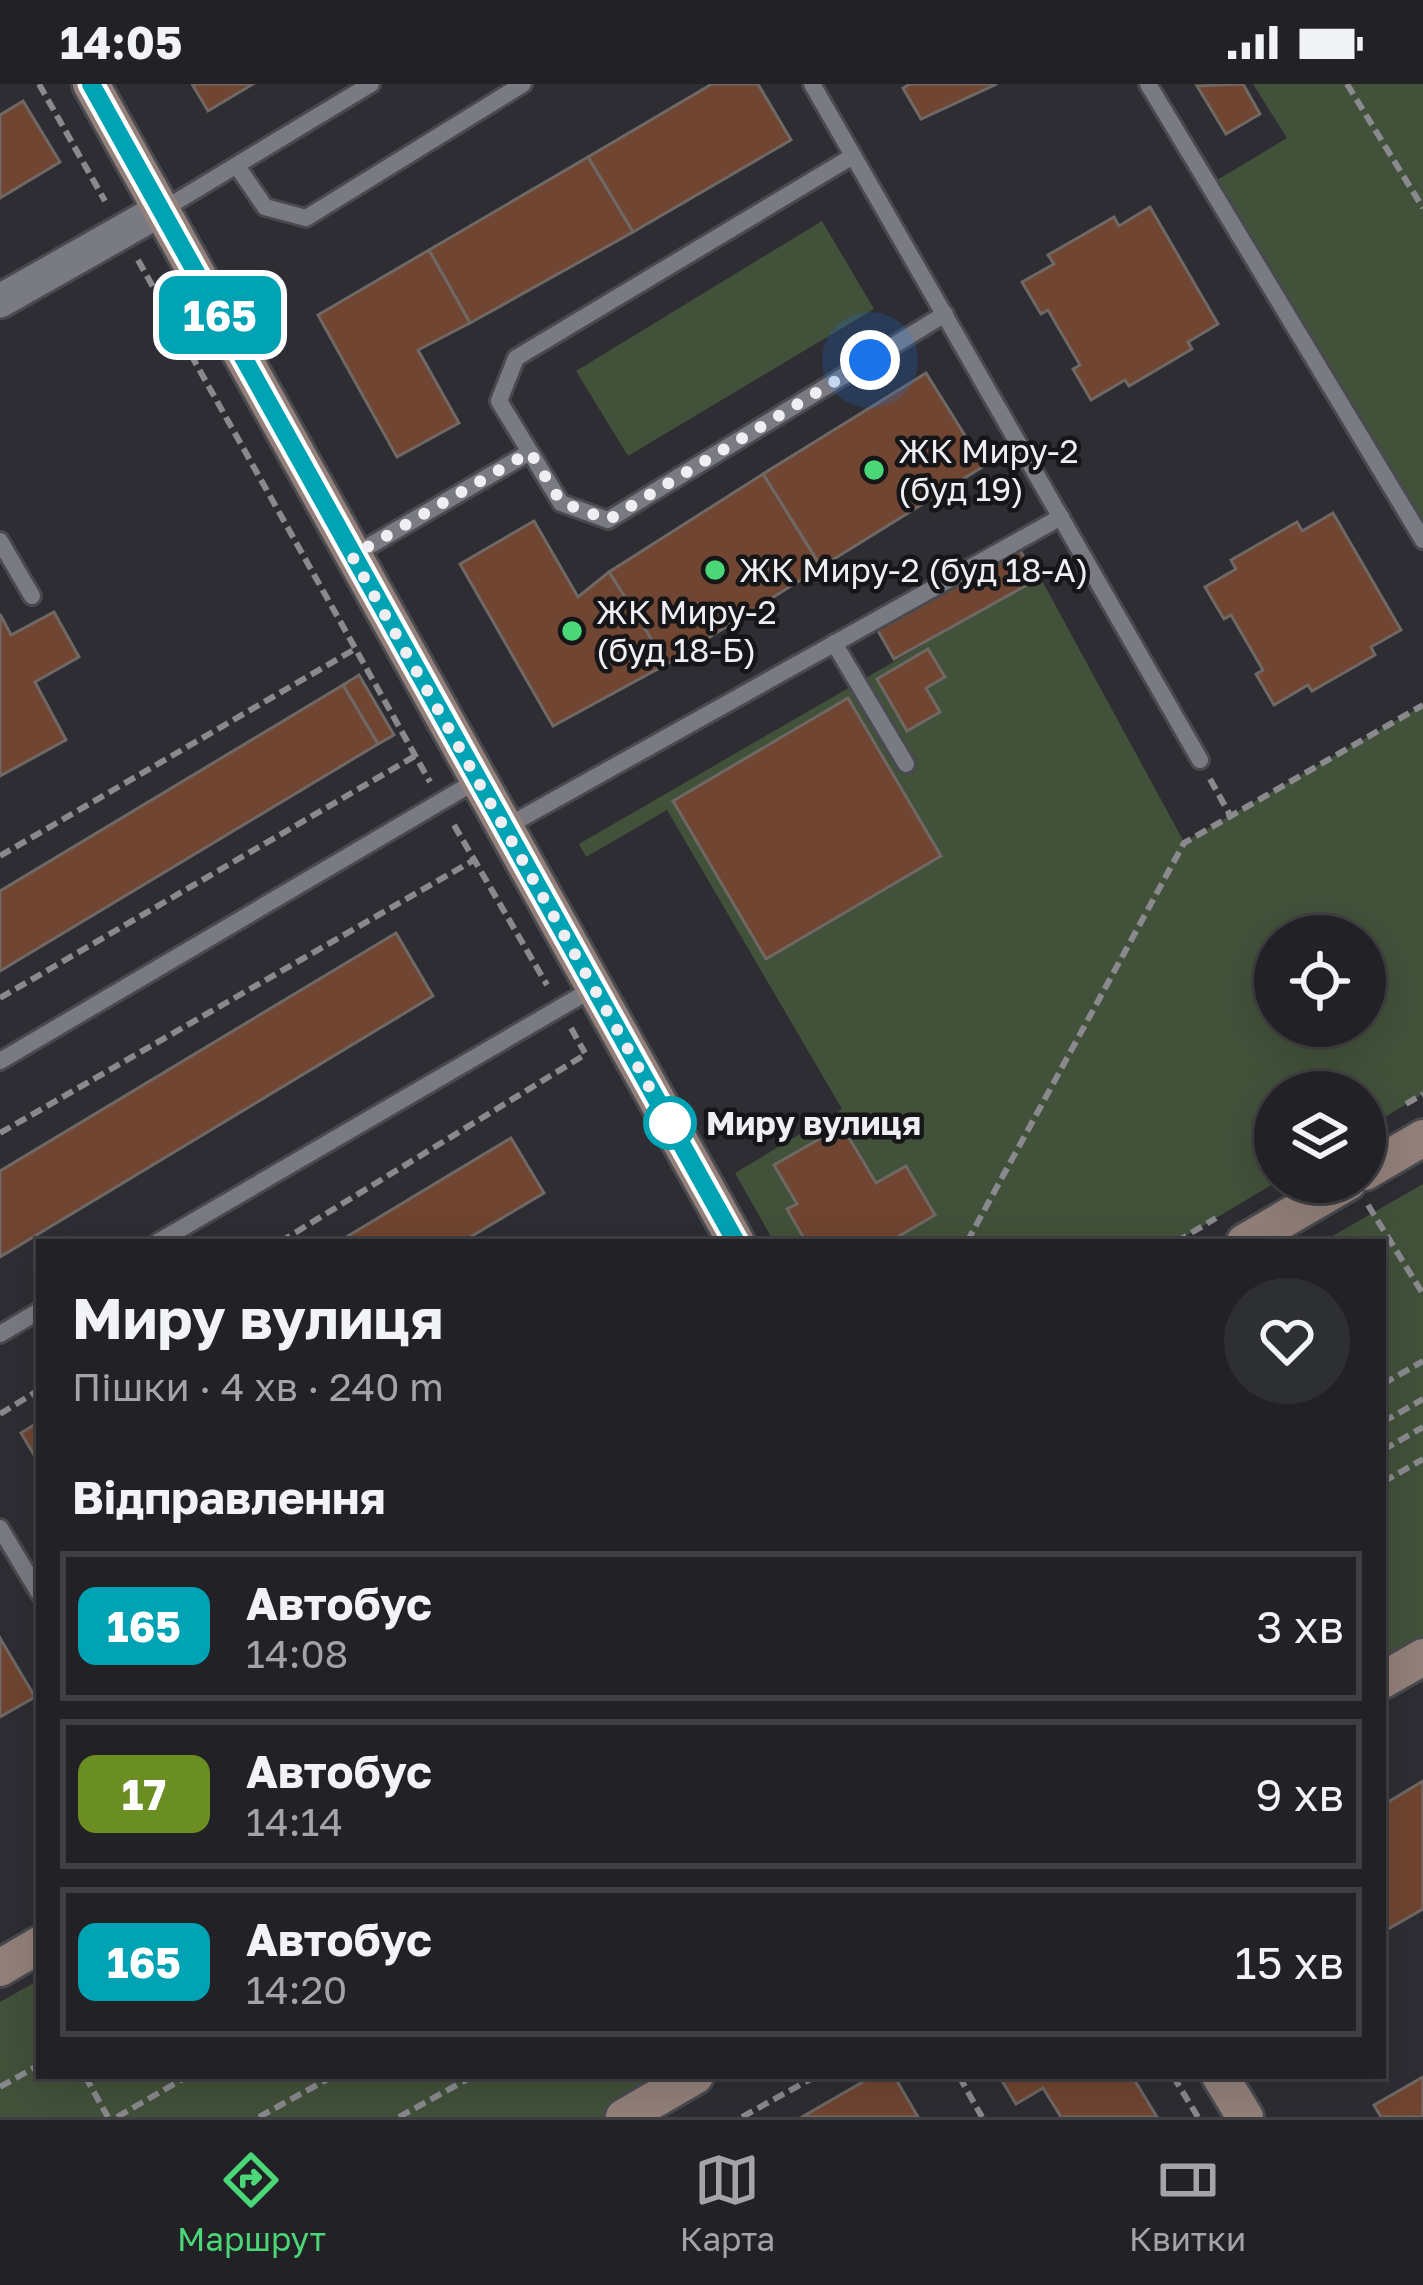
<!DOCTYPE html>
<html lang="uk">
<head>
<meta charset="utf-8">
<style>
	:root { --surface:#222226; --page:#2e2f32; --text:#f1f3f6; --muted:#a2a4a7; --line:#3f3f43; --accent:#4bd677 }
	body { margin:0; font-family:"Golos Text",sans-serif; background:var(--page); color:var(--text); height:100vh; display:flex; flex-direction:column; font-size:45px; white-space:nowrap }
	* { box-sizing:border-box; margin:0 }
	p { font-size:39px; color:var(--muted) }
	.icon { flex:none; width:66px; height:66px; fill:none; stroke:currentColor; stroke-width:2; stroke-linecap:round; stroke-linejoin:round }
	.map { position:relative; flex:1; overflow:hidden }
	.drawer { position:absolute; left:36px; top:1155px; width:1350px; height:840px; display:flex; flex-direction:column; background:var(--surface); border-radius:0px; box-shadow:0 12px 48px #0002,0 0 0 3px var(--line) }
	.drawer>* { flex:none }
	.badge { padding:0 24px; border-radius:18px; font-size:42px; line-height:78px }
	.controls { position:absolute; left:1254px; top:831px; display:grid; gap:24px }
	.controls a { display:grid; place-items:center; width:132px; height:132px; border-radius:50%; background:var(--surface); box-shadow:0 12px 48px #0002,0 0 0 3px var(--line); font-size:60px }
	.you { position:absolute; width:60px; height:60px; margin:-30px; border:9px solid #fff; border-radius:50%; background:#1a73e8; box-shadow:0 0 0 18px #1a73e833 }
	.map>.badge { position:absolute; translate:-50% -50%; box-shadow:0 0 0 6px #fff }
	h2 { padding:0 36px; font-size:45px; line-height:108px }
	.round { display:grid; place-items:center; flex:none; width:126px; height:126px; border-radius:63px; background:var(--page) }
	.head { display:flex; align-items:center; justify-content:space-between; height:204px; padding:0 36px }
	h1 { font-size:57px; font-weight:700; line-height:90px }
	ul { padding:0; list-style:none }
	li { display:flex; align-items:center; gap:36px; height:150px; margin:0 24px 18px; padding:0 12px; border:6px solid var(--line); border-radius:0px }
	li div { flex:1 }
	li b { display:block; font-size:45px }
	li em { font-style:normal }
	li .badge { min-width:132px; font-weight:700; text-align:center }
	.status { display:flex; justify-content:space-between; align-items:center; height:84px; padding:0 60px; background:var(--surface); direction:ltr }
	.status svg { height:33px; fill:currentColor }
	.tabs { display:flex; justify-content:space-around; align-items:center; height:168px; border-top:3px solid var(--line); background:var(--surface); font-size:33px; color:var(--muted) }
	.tabs a { display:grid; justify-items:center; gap:6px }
	.tabs .active { color:var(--accent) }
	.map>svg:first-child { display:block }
	.green { fill:#42513a; fill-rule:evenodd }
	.building { fill:#704531; stroke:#6f6864; stroke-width:3 }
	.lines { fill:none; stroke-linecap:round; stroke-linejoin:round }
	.lane-casing { stroke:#494a4f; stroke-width:22 }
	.street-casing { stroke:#494a4f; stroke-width:39 }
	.secondary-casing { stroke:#494a4f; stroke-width:42 }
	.path { stroke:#89898e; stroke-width:6; stroke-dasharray:12 6; stroke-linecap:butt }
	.lane { stroke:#7a7b82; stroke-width:16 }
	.street { stroke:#7a7b82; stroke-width:33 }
	.secondary { stroke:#93807a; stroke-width:36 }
	.line-casing { stroke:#fff; stroke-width:27 }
	.line { stroke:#00a3b4; stroke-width:18 }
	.walk { stroke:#efeff3; stroke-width:12; stroke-dasharray:0 21.6 }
	.poi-dot { fill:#4bd677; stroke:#161618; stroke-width:4.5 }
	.stop-dot { fill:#fff; stroke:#00a3b4; stroke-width:6 }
	.labels { text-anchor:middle; stroke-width:9; stroke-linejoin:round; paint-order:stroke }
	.poi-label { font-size:33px; fill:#efeff3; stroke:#161618; text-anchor:start }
	.stop-label { font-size:33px; font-weight:bold; fill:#efeff3; stroke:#161618; text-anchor:start }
</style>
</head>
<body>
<div class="status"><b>14:05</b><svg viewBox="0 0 49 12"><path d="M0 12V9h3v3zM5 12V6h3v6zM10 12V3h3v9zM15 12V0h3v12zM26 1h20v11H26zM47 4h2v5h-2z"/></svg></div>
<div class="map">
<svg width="1423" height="2033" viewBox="0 0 1423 2033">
	<rect width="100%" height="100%" fill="#2d2d33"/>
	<!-- green -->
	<g class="green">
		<polygon points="1253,0 1423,0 1423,456 1209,101 1287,54"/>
		<polygon points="822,137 874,225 628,372 576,287"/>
		<path d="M1040,493l144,265 239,-137v389l-58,35v-37h-90l1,90 -100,60h-287l45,-27 -58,-32 -34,-57 -67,39 22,39 -10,6 19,32h-32l-39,-69 107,-64 -175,-299 -81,47 -7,-13zM847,615l94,157 -174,102 -94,-157zM1275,852h90v90h-90z"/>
		<polygon points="1423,1100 1423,1585 1383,1609 1383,1158 1322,1158"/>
		<polygon points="39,1896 39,1992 723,1992 650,2033 0,2033 0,1918"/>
	</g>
	<!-- building -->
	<g class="building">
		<polygon points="192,0 253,0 208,27"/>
		<polygon points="712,0 758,0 791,56 633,148 588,73"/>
		<polygon points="910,0 997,0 921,35 903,4"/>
		<polygon points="1243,0 1260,30 1226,50 1197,2"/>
		<polygon points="23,17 60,78 0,114 0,31"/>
		<polygon points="588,73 633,148 470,239 429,166"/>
		<polygon points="1150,123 1218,240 1188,258 1192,265 1129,302 1125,296 1091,316 1073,285 1080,281 1048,226 1041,230 1022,198 1054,180 1048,171 1114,133 1119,142"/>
		<polygon points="429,166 470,239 418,266 459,339 397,373 318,231"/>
		<polygon points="926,289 984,382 821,483 763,390"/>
		<polygon points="763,390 821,483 667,580 609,488"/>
		<polygon points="1333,429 1401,546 1371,563 1375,571 1312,607 1308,601 1274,621 1256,590 1263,586 1231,531 1224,535 1205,503 1236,485 1231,476 1297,438 1302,447"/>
		<polygon points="534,437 578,513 609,488 667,580 553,642 460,480"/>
		<polygon points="1020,466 1036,496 894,575 877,545"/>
		<polygon points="54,528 79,573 35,598 66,656 0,692 0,530 11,551"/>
		<polygon points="928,565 945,593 926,604 940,628 907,647 877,595"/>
		<polygon points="359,591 394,651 378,660 343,601"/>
		<polygon points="343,601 378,660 0,887 0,807"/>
		<polygon points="848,614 941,772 766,875 673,717"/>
		<polygon points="396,849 433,912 0,1173 0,1087"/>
		<polygon points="842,1042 876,1099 906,1082 935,1131 889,1158 806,1158 787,1125 797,1120 774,1081"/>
		<polygon points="511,1054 544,1109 462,1158 338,1158"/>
		<polygon points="39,1338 39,1379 21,1349"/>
		<polygon points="0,1554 35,1613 0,1633"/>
		<polygon points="1423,1697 1423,1825 1383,1848 1383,1721"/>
		<polygon points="873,1992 894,1992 918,2033 802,2033"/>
		<polygon points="999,1992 1132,1992 1157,2033 1061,2033 1043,2004 1016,2020"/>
		<polygon points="1423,1993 1423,2033 1381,2033 1374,2021"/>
	</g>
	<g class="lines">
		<!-- lane casing -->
		<g class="lane-casing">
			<g id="lane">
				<polyline points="812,0 1200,676"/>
				<polyline points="1148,0 1423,456"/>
				<polyline points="853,72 516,274 499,317 561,419 608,436 945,230"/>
				<polyline points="237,82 265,123 306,134 523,0"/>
				<polyline points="174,119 371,0"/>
				<polyline points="0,457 32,512"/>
				<polyline points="352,472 530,368"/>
				<polyline points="834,559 906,680"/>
				<polyline points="504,744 1061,433"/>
				<polyline points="0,977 476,697"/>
				<polyline points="158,1158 594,904"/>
				<polyline points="0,1250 39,1227"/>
				<polyline points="0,1444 39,1509"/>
			</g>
		</g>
		<!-- street casing -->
		<g class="street-casing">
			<polyline id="street" points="0,217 162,125"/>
		</g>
		<!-- secondary casing -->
		<g class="secondary-casing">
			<g id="secondary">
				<polyline points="91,0 736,1158"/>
				<polyline points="1365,1088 1423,1054"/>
				<polyline points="1245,1158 1348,1098"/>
				<polyline points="1383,1596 1423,1573"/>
				<polyline points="0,1884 39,1861"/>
				<polyline points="1220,1992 1245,2033"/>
				<polyline points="624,2033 695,1992"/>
			</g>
		</g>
		<!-- path -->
		<g class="path">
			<polyline points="39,0 105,117"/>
			<polyline points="1347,0 1423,124"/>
			<polyline points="138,176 430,698"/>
			<polyline points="1210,695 1230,731"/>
			<polyline points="454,741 547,901"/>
			<polyline points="0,772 355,565"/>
			<polyline points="0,914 415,672"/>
			<polyline points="571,944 585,969"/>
			<polyline points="1406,1020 1423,1010"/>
			<polyline points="0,1049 474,776"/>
			<polyline points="1368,1121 1423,1210"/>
			<polyline points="280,1158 586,970"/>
			<polyline points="967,1158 1184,759 1423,621"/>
			<polyline points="1176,1158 1216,1134"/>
			<polyline points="1383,1300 1423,1277"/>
			<polyline points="0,1330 39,1306"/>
			<polyline points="1383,1338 1423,1315"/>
			<polyline points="1383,1366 1423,1343"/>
			<polyline points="1383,1398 1423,1375"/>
			<polyline points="85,1992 108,2033"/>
			<polyline points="959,1992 982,2033"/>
			<polyline points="1173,1992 1198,2033"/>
			<polyline points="0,2003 39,1981"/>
			<polyline points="117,2033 188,1992"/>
			<polyline points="259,2033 333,1992"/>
			<polyline points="399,2033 473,1992"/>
			<polyline points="742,2033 816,1992"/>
		</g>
		<!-- lane -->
		<use href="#lane" class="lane"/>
		<!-- street -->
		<use href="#street" class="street"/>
		<!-- secondary -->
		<use href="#secondary" class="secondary"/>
	</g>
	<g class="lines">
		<!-- line casing -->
		<g class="line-casing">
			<polyline id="line" points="91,0 736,1158"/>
		</g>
		<!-- line -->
		<use href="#line" class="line"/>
		<!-- walk -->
		<polyline class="walk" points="670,1039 675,1049 352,472 530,368 561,418 608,436 870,276"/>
	</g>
	<!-- markers -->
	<g class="poi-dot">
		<circle cx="874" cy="386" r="12"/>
		<circle cx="715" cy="486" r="12"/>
		<circle cx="572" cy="547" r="12"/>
	</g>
	<circle class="stop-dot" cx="670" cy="1039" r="24"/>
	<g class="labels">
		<!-- poi labels -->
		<g class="poi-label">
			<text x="898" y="379">ЖК Миру-2<tspan x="898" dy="38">(буд 19)</tspan></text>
			<text x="739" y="498">ЖК Миру-2 (буд 18-А)</text>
			<text x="596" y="540">ЖК Миру-2<tspan x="596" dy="38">(буд 18-Б)</tspan></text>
		</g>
		<!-- stop labels -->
		<g class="stop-label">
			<text x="706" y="1051">Миру вулиця</text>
		</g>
	</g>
</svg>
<div class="controls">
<a><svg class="icon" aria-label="locate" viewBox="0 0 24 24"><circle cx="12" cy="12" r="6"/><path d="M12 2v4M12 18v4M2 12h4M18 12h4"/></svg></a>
<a><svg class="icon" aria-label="layers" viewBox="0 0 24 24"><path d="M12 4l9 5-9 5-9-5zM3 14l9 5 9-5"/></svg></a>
</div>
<div class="you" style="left:870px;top:276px"></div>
<b class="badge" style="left:220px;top:231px;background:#00a3b4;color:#fff">165</b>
<section class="drawer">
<div class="head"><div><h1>Миру вулиця</h1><p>Пішки · 4 хв · 240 m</p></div><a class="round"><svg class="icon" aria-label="heart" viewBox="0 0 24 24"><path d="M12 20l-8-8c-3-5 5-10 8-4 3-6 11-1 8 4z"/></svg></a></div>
<h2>Відправлення</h2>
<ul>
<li><span class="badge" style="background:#00a3b4;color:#fff">165</span><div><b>Автобус</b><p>14:08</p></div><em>3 хв</em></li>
<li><span class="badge" style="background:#6b8e23;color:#fff">17</span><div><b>Автобус</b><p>14:14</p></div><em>9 хв</em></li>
<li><span class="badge" style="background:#00a3b4;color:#fff">165</span><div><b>Автобус</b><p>14:20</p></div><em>15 хв</em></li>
</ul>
</section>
</div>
<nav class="tabs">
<a class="active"><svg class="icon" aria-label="directions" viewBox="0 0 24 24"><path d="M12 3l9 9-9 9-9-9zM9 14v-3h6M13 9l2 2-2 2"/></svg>Маршрут</a>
<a><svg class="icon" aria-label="map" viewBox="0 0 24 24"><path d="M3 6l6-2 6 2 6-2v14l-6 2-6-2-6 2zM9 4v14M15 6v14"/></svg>Карта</a>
<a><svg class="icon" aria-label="tickets" viewBox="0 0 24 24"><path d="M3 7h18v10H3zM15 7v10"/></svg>Квитки</a>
</nav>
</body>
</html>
